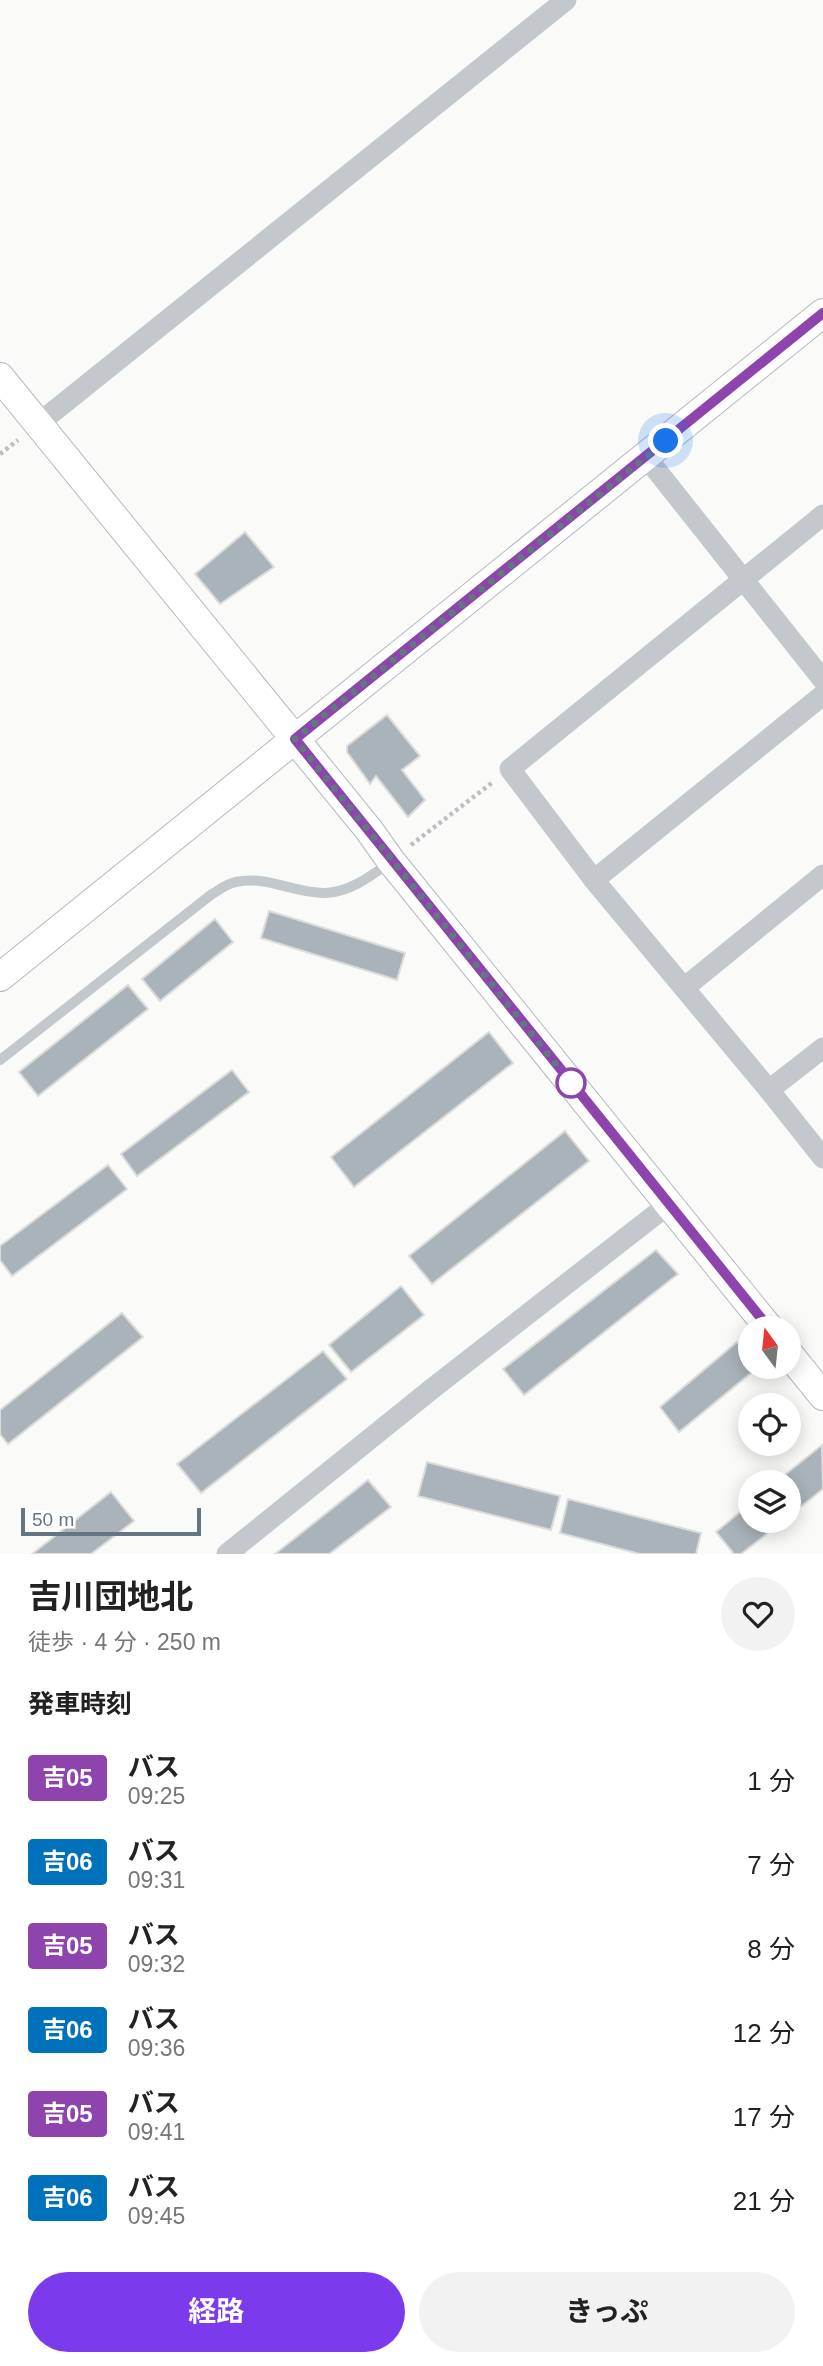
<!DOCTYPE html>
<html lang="ja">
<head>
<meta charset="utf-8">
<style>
	:root { --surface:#fff; --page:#f2f2f2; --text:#222; --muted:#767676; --accent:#7c3aed }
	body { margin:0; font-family:Arial,"Noto Sans JP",sans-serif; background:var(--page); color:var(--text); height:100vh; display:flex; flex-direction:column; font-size:26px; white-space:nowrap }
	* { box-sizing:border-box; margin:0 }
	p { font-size:23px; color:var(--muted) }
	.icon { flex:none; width:38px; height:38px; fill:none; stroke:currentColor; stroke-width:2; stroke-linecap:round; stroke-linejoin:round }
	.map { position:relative; height:1554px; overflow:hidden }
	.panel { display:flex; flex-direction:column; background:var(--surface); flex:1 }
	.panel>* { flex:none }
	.badge { padding:0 14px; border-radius:5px; font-size:24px; line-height:46px }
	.needle { width:46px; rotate:345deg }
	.tools { position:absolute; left:738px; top:1316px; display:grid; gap:14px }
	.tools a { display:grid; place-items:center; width:63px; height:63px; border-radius:50%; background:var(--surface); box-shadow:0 4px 18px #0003; font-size:35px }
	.scale { position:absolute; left:21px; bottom:18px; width:180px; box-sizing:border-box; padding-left:7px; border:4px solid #657683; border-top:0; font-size:19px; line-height:24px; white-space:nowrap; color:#657683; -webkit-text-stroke:5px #fff; paint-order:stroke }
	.you { position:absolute; width:35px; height:35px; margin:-18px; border:5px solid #fff; border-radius:50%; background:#1a73e8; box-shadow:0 0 0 10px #1a73e833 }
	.map>.badge { position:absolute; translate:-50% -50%; box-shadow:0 0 0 4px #fff }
	h2 { padding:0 28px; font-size:26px; line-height:63px }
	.round { display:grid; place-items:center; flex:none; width:74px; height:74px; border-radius:37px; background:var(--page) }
	.headline { display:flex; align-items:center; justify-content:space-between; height:119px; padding:0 28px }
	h1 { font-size:33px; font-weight:700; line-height:52px }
	.button { display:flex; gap:14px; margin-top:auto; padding:14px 28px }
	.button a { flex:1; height:80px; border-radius:42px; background:var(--accent); color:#fff; font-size:28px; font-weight:700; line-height:80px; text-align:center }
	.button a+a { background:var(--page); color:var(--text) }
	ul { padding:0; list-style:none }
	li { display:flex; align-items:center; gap:21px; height:84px; padding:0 28px }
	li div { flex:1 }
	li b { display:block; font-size:26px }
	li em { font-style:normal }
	li .badge { min-width:77px; font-weight:700; text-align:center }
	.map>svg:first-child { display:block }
	.building { fill:#aab3b9; stroke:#dcdcda; stroke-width:2 }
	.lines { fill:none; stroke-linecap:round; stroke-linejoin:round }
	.secondary-casing { stroke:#b3babf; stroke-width:30 }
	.path { stroke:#bbbfc2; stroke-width:4.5; stroke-dasharray:3.5 3.5; stroke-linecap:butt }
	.lane { stroke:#c3c8cc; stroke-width:10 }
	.street { stroke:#c3c8cc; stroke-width:21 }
	.secondary { stroke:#fff; stroke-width:28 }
	.line-casing { stroke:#fff; stroke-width:16 }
	.line { stroke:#8e44ad; stroke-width:10 }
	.walk { stroke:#657683; stroke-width:7; stroke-dasharray:0 12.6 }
	.stop-dot { fill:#fff; stroke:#8e44ad; stroke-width:3.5 }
</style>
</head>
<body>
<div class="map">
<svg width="823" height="1554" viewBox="0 0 823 1554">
	<rect width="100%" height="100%" fill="#fafaf8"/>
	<!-- building -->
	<g class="building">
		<polygon points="245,532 274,567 220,604 195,574"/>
		<polygon points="387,715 420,756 402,770 425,800 408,817 376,776 370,784 347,752 347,746"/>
		<polygon points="269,911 405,953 397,980 261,938"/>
		<polygon points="215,919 233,942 160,1001 142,979"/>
		<polygon points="128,985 148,1009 38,1096 19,1072"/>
		<polygon points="489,1032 513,1063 354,1187 331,1157"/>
		<polygon points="232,1070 249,1092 137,1176 121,1154"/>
		<polygon points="565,1131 589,1161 432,1284 409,1256"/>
		<polygon points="108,1165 127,1189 12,1276 0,1260 0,1246"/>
		<polygon points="656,1250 678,1274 524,1395 503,1369"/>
		<polygon points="401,1286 424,1315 351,1372 329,1345"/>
		<polygon points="122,1313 143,1337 8,1444 0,1434 0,1410"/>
		<polygon points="737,1342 751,1360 751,1367 757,1368 679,1432 660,1407"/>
		<polygon points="323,1351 347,1379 201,1493 177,1464"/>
		<polygon points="822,1445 823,1489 789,1516 789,1482 776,1482"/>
		<polygon points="427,1462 560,1496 551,1530 418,1496"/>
		<polygon points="368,1480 391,1507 329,1554 275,1554"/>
		<polygon points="111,1492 134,1521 91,1554 32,1554"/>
		<polygon points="568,1499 701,1533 696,1554 640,1554 560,1533"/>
		<polygon points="751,1503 751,1521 783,1521 741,1554 734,1554 716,1532"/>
	</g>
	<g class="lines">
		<!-- secondary casing -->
		<g class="secondary-casing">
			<g id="secondary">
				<polyline points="0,377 369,830 391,861 769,1328"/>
				<polyline points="0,977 823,313"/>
				<polyline points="789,1354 823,1396"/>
			</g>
		</g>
		<!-- path -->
		<g class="path">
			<polyline points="0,454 18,440"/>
			<polyline points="411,845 493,782"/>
		</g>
		<!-- lane -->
		<path class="lane" d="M0,1060l212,-166c7,-4 16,-11 24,-12 31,-7 59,12 90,11 24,-1 45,-17 63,-30"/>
		<!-- street -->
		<g class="street">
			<polyline points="38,424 566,0"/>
			<polyline points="646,457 823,680"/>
			<polyline points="823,515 510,769 594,880 769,1090 823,1158"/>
			<polyline points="594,880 823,695"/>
			<polyline points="684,988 823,875"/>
			<polyline points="769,1090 823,1048"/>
			<polyline points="227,1554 433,1388 669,1204"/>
		</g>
		<!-- secondary -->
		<use href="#secondary" class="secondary"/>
	</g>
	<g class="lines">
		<!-- line casing -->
		<g class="line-casing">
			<polyline id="line" points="769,1328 295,739 823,313"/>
		</g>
		<!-- line -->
		<use href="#line" class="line"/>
		<!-- walk -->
		<polyline class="walk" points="571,1083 295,739 666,441"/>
	</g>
	<!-- markers -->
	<circle class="stop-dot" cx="571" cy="1083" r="14"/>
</svg>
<div class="tools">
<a><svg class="needle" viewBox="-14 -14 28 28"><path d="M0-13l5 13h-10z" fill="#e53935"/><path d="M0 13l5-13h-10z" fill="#767676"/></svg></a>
<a><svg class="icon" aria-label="locate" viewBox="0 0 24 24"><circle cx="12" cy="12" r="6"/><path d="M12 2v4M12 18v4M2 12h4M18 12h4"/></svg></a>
<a><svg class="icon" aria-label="layers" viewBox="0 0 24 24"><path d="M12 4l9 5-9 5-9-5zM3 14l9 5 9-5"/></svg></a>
</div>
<div class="scale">50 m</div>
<div class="you" style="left:666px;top:441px"></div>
</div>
<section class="panel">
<div class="headline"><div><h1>吉川団地北</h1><p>徒歩 · 4 分 · 250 m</p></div><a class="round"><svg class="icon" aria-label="heart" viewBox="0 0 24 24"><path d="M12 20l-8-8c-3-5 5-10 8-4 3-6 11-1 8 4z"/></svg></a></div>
<h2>発車時刻</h2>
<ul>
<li><span class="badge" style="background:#8e44ad;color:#fff">吉05</span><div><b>バス</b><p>09:25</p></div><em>1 分</em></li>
<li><span class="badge" style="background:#0072bc;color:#fff">吉06</span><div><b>バス</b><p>09:31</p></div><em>7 分</em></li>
<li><span class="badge" style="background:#8e44ad;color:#fff">吉05</span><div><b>バス</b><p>09:32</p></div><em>8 分</em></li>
<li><span class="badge" style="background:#0072bc;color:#fff">吉06</span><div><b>バス</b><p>09:36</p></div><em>12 分</em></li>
<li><span class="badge" style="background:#8e44ad;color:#fff">吉05</span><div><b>バス</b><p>09:41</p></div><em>17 分</em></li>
<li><span class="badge" style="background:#0072bc;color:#fff">吉06</span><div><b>バス</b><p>09:45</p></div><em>21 分</em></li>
</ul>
<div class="button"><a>経路</a><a>きっぷ</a></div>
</section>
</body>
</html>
